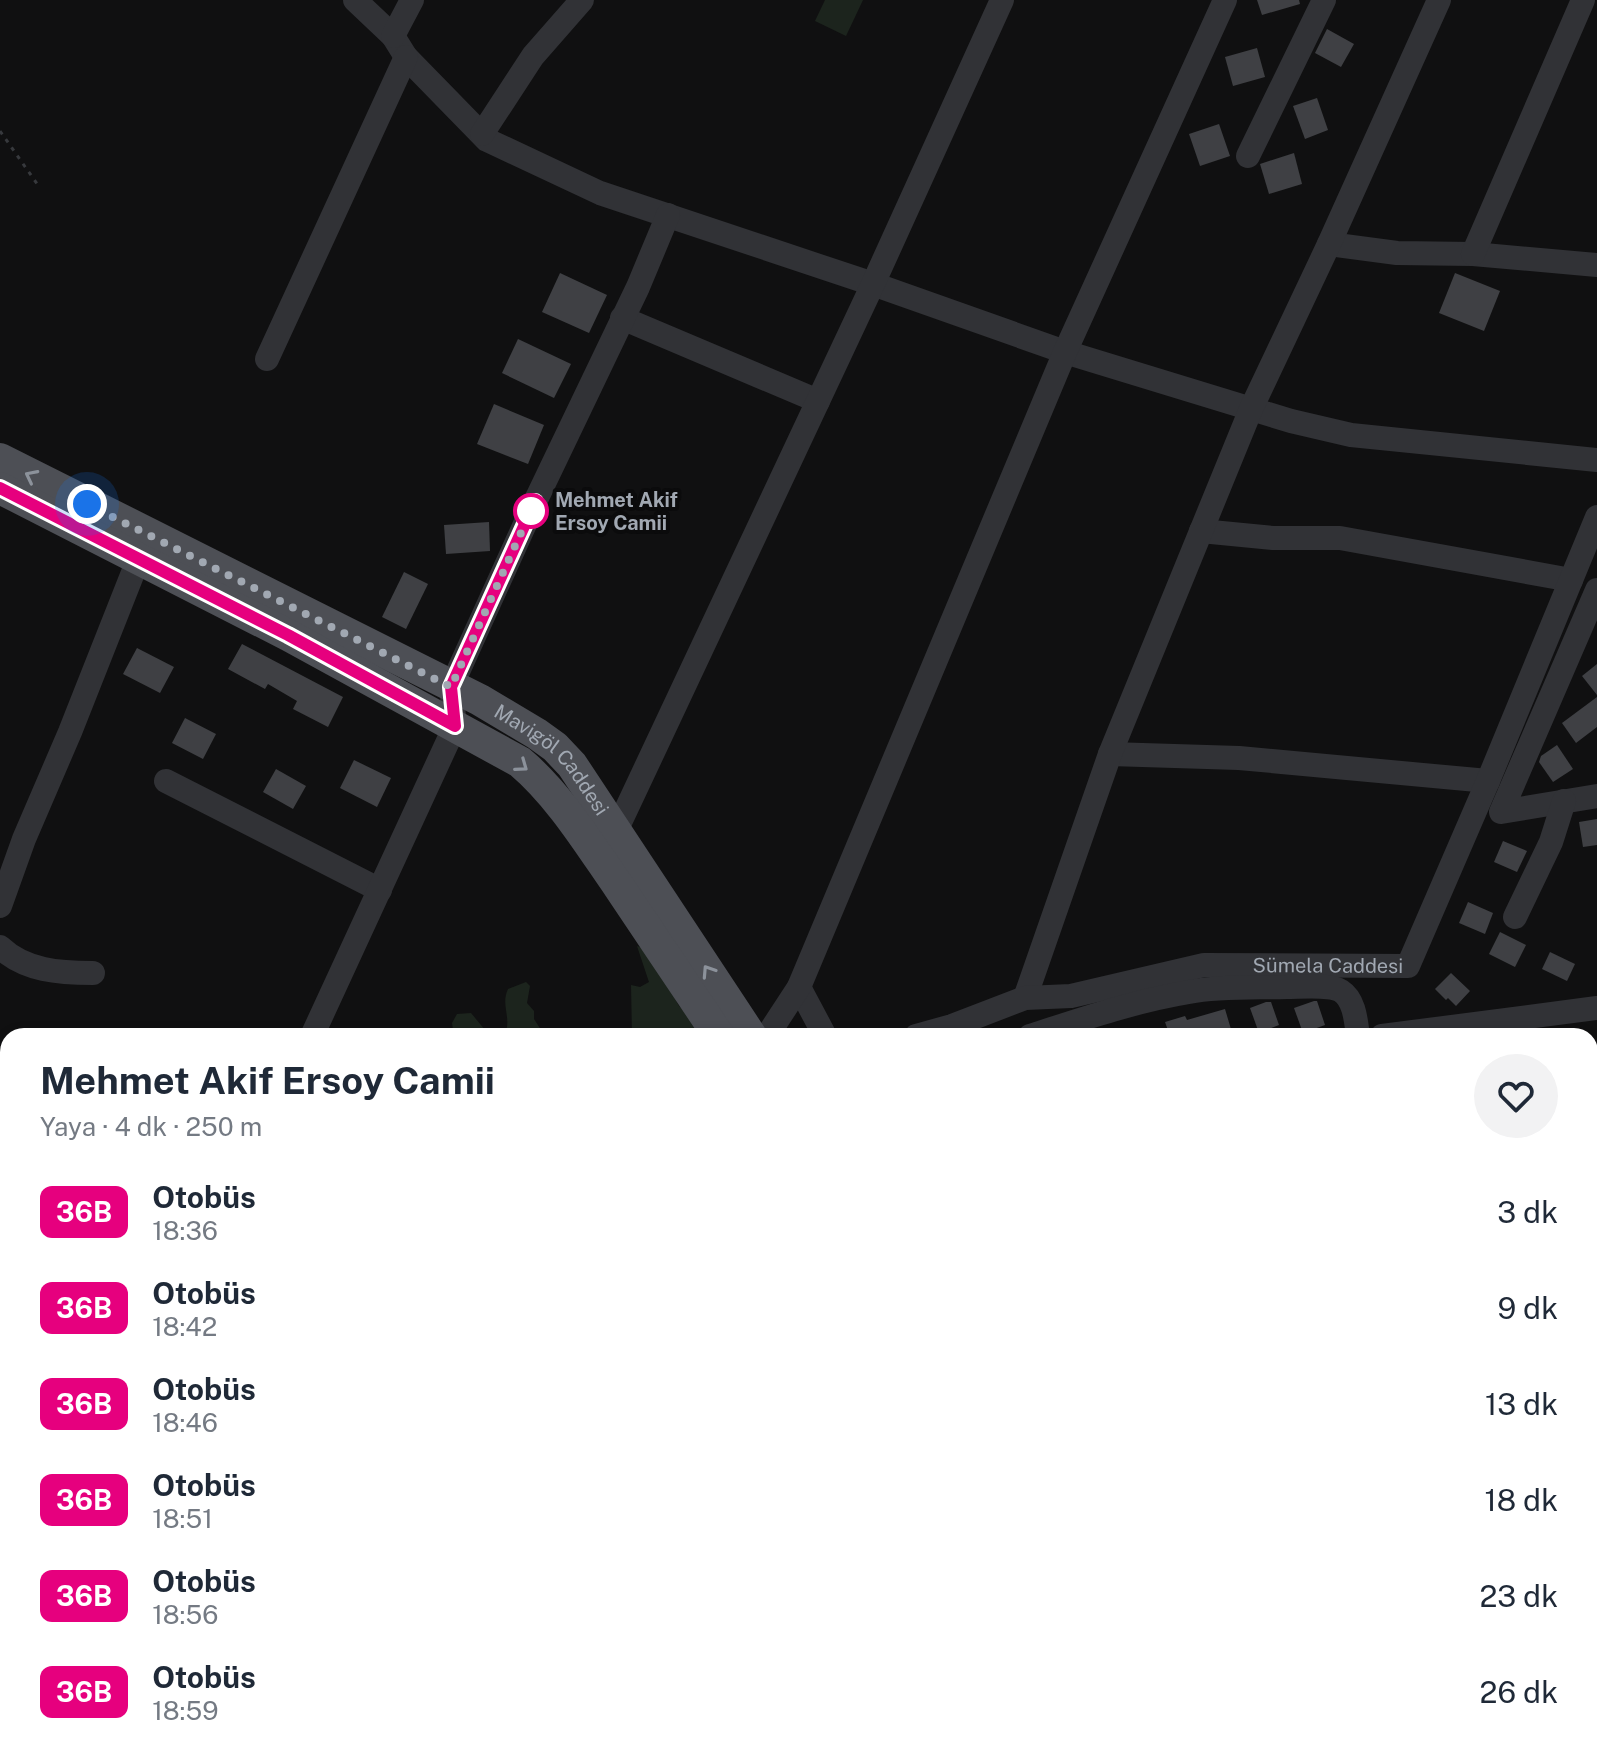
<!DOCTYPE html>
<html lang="tr">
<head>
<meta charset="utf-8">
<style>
	:root { --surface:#fff; --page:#f2f2f3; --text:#1f2937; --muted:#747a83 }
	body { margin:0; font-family:"Public Sans",sans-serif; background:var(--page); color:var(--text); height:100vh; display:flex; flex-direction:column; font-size:30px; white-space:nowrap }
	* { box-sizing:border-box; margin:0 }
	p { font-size:26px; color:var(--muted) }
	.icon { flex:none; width:44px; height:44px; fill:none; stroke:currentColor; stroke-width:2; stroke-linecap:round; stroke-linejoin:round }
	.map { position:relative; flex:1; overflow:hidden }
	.details { position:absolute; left:0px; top:1028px; width:1598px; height:728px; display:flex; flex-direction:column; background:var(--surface); border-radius:24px 24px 0 0; box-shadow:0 4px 12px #0003 }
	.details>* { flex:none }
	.badge { padding:0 16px; border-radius:12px; font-size:28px; line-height:52px }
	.you { position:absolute; width:40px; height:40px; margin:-20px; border:6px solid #fff; border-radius:50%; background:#1a73e8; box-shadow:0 0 0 12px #1a73e833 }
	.map>.badge { position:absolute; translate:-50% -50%; box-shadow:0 0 0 4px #fff }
	.round { display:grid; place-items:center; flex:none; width:84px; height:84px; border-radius:42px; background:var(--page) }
	.headline { display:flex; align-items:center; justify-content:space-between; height:136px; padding:0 40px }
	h1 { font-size:38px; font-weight:700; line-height:60px }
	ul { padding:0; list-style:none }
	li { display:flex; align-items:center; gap:24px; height:96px; padding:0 40px }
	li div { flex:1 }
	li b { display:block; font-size:30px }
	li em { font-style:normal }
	li .badge { min-width:88px; font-weight:700; text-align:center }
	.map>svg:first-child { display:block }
	.green { fill:#1c241d }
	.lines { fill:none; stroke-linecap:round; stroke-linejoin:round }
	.stream { stroke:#2a3339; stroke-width:5 }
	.building { fill:#3f4044 }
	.path { stroke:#37393d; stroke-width:3; stroke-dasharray:4 6; stroke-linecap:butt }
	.minor { stroke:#313236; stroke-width:24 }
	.major { stroke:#4d4f55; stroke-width:32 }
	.oneway { stroke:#8c929b }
	.line-casing { stroke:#fff; stroke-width:18 }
	.line { stroke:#e6007e; stroke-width:12 }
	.walk { stroke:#a1a8b2; stroke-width:8; stroke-dasharray:0 14.4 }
	.stop-dot { fill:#fff; stroke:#e6007e; stroke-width:4 }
	.labels { text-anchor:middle; stroke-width:8; stroke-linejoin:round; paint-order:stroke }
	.stop-label { font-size:20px; font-weight:bold; fill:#a1a8b2; stroke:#0b0b0c; text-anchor:start }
	.street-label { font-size:20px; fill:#a1a8b2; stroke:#0b0b0c }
</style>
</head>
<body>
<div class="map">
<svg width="1597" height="1756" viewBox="0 0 1597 1756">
	<rect width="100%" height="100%" fill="#101011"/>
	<!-- green -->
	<g class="green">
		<polygon points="825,0 863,0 846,36 815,21"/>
		<polygon points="637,946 648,950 679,1006 689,1015 701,1036 632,1036 631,985 640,987 649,982"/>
		<path d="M526,982l4,4 -3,17 7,8v8l11,17h-41c9,-17 -4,-30 4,-47z"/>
		<polygon points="471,1013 490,1036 454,1036 452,1023 457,1014"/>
		<polygon points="1597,1131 1597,1413 1590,1414 1590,1149 1595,1141"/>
		<polygon points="0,1143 8,1148 8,1219 0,1213"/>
		<polygon points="0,1271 8,1273 8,1748 969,1748 961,1756 0,1756"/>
		<polygon points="1590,1470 1597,1471 1597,1756 1479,1756 1473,1748 1590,1748"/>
		<polygon points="1043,1748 1141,1748 1146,1756 1042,1756"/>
	</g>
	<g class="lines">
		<!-- stream -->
		<polyline class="stream" points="0,1189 8,1194"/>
	</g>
	<!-- building -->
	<g class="building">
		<polygon points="1257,0 1299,0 1300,4 1262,15"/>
		<polygon points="1327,29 1354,44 1341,67 1315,53"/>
		<polygon points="1257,48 1265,77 1233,86 1225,57"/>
		<polygon points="1317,98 1328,130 1305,139 1293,106"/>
		<polygon points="1219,124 1230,156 1200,166 1189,134"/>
		<polygon points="1294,153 1302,184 1269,194 1260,164"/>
		<polygon points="560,273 607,295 589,333 542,312"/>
		<polygon points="1455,273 1500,291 1484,331 1439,313"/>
		<polygon points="518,339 571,364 554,398 502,373"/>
		<polygon points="494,404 544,425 528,464 477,444"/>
		<polygon points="489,522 490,551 446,554 444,525"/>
		<polygon points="404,572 428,584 406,629 382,617"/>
		<polygon points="242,644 343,697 328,727 293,709 297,701 268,684 265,689 228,669"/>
		<polygon points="137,648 174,667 160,693 123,674"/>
		<polygon points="1597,664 1597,695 1582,676"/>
		<polygon points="1597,697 1597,727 1576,743 1562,723"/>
		<polygon points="185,718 216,734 203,759 172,743"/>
		<polygon points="1557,745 1573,769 1553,782 1539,762 1541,756"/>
		<polygon points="354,760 391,778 377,807 340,788"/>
		<polygon points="276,769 306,786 293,809 263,792"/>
		<polygon points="1597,819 1597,845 1583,847 1579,822"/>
		<polygon points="1503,841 1527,851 1517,872 1494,862"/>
		<polygon points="1468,902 1493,913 1485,934 1459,923"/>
		<polygon points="1500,932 1526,945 1515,967 1489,954"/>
		<polygon points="1550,952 1575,964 1567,981 1542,969"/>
		<polygon points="1451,973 1470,991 1456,1006 1448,998 1446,1000 1435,989"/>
		<polygon points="1314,1001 1317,1001 1325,1025 1303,1033 1294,1008"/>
		<polygon points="1266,1002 1271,1002 1279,1025 1259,1033 1250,1008"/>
		<polygon points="1225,1009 1233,1036 1170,1036 1165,1022 1185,1016 1187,1020"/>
	</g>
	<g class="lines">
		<!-- path -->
		<g class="path">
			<polyline points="0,131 40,188"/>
			<polyline points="335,1756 343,1748"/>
		</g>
		<!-- minor -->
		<g class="minor">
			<polyline points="355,0 393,36 406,57 487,140 600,193 873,284 1065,352 1291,421 1351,435 1597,460"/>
			<polyline points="393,36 412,0"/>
			<polyline points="482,134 533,56 582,0"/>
			<polyline points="1248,156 1324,0"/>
			<polyline points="1329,244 1397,253 1473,254 1597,265"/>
			<polyline points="1473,254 1583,0"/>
			<polyline points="622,318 818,401"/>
			<polyline points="267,359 406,57"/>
			<polyline points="1201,531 1273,538 1340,538 1571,580"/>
			<polyline points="1597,590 1501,812 1597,796"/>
			<polyline points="1110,754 1239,758 1488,781"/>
			<polyline points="166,781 380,890"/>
			<polyline points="616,831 873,284 1002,0"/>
			<polyline points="0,906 24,839 70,732 138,560"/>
			<polyline points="1515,917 1551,842 1564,801"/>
			<path d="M0,947c25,24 60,26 93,26"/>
			<polyline points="799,987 825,1036"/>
			<polyline points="1025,998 1110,754 1251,409 1329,244 1439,0"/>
			<polyline points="312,1036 455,726 451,687 535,502 638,287 668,215"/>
			<polyline points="767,1036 799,987 1065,352 1225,0"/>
			<path id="s1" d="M916,1036l36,-10 73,-28 46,-2 133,-31 204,1 80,-185 109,-264"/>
			<path d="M1030,1036c52,-17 105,-35 159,-44 32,-6 66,-4 98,-5 14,0 43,-3 54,4 14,9 15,31 17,45"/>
			<polyline points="1382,1036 1597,1008"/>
			<polyline points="0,1240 8,1246"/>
			<polyline points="1590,1425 1597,1425"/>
		</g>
		<!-- major -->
		<g class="major">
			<path id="s2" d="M0,459l480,241 57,34 18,13 17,18 179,271"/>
			<path d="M0,488l288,147 232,127c40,34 69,82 99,125 33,50 67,99 100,149"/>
			<polyline points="1190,1748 1195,1756"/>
			<polyline points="1228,1748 1233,1756"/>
		</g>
	</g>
	<!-- one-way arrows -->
	<defs><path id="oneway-chevron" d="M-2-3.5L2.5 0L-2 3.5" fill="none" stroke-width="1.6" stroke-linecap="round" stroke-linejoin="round" transform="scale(2)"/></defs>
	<g class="oneway">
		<use href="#oneway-chevron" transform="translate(31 476) rotate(-153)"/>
		<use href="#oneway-chevron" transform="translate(522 766) rotate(36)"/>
		<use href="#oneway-chevron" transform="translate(708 971) rotate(-123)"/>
	</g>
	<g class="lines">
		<!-- line casing -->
		<g class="line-casing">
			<polyline id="line" points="0,488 288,635 455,726 451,687 535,502"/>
		</g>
		<!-- line -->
		<use href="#line" class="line"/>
		<!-- walk -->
		<polyline class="walk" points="87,504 451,687 535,502 531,511"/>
	</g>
	<!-- markers -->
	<circle class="stop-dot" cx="531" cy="511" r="16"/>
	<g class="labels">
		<!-- stop labels -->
		<g class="stop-label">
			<text x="555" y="507">Mehmet Akif<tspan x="555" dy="23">Ersoy Camii</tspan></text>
		</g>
		<!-- street labels -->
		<g class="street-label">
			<text dy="7" stroke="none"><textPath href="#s2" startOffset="632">Mavigöl Caddesi</textPath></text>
			<text dy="7" stroke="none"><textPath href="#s1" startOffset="422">Sümela Caddesi</textPath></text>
		</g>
	</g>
</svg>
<div class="you" style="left:87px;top:504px"></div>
<section class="details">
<div class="headline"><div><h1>Mehmet Akif Ersoy Camii</h1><p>Yaya · 4 dk · 250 m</p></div><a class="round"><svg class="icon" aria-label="heart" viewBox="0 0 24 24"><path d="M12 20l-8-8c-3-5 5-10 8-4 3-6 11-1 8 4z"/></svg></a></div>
<ul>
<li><span class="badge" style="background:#e6007e;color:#fff">36B</span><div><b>Otobüs</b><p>18:36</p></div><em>3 dk</em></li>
<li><span class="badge" style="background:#e6007e;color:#fff">36B</span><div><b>Otobüs</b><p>18:42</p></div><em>9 dk</em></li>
<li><span class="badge" style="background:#e6007e;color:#fff">36B</span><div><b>Otobüs</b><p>18:46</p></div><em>13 dk</em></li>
<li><span class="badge" style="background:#e6007e;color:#fff">36B</span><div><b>Otobüs</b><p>18:51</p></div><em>18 dk</em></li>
<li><span class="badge" style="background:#e6007e;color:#fff">36B</span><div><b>Otobüs</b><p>18:56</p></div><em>23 dk</em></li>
<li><span class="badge" style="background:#e6007e;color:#fff">36B</span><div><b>Otobüs</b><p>18:59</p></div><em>26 dk</em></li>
</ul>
</section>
</div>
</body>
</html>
